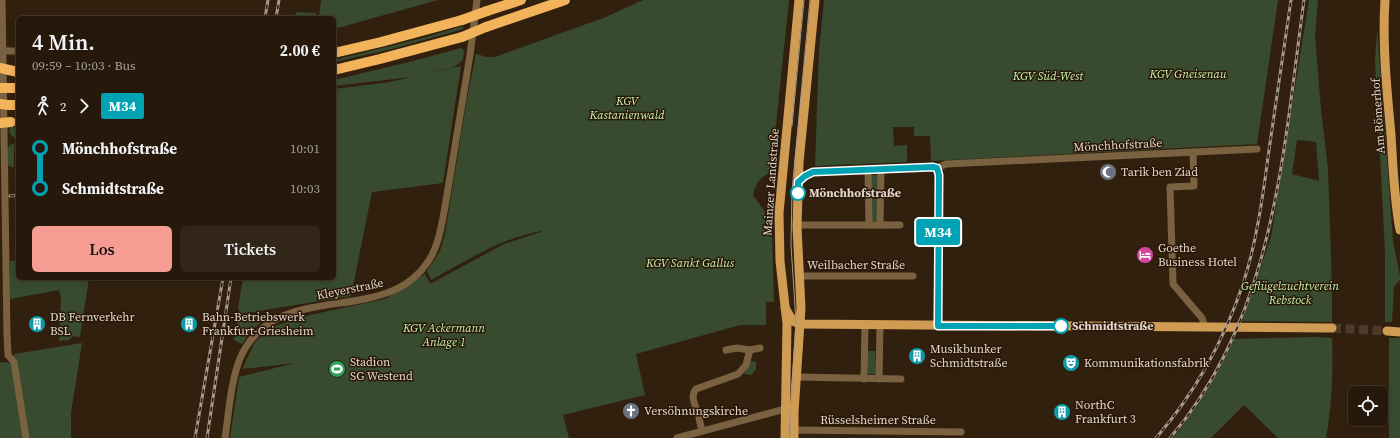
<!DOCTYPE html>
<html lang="de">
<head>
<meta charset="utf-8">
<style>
	:root { --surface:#26180b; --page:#322519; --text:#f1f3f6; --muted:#a4a09d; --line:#42372c; --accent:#f59c93 }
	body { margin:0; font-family:"Source Serif 4",serif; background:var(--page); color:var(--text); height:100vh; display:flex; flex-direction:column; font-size:15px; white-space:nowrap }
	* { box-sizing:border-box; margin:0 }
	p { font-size:13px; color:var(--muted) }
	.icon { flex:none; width:22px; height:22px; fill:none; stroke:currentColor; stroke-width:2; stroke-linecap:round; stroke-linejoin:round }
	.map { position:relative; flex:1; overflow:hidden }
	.side { position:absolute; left:16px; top:16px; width:320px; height:264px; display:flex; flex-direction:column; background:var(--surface); border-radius:6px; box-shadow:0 2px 6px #0003,0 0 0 1px var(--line) }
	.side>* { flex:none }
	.badge { padding:0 8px; border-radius:3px; font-size:14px; line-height:26px }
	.buttons { position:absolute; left:1348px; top:386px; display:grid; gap:8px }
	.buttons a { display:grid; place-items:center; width:40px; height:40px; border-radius:6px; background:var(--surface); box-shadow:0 2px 6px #0003,0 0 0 1px var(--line); font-size:20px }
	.map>.badge { position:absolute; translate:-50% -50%; box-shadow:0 0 0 2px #fff }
	.legs { display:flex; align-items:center; gap:6px; height:44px; padding:0 16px; font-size:13px }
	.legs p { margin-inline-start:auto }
	.headline { display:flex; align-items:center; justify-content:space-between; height:68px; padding:0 16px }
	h1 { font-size:22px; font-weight:600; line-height:30px }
	.primary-button { display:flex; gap:8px; margin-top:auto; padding:8px 16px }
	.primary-button a { flex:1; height:46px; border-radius:6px; background:var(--accent); color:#111; font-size:16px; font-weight:600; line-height:46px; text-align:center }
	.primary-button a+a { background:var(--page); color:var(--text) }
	ul { padding:0 16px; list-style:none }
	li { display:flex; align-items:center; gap:14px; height:40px; font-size:15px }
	li i { display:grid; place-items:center; width:6px; height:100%; margin:0 5px; background:currentColor }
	li i::after { content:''; width:10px; height:10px; margin:-5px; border:3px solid; border-radius:50%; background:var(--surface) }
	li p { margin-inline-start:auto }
	li:first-child i { background:linear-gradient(#0000 50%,currentColor 0) }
	li:last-child i { background:linear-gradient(currentColor 50%,#0000 0) }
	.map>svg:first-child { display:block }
	.green { fill:#384b2f; fill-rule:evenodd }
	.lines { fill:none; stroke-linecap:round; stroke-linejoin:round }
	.major-tunnel { stroke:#4c3b2b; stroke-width:9; stroke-dasharray:9 4.5; stroke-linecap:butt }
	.minor { stroke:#7a6140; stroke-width:7 }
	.major { stroke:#d09c54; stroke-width:9 }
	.highway { stroke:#f2b35a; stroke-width:10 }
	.tram { stroke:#a8998d; stroke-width:1 }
	.rail-casing { stroke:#a8998d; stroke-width:3 }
	.rail { stroke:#281706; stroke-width:1.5; stroke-dasharray:4.5; stroke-linecap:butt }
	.highway-bridge { stroke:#f2b35a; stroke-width:10 }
	.line-1-casing { stroke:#fff; stroke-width:9 }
	.line-1 { stroke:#00a3b4; stroke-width:6 }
	.stop-1-dot { fill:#fff; stroke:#00a3b4; stroke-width:2 }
	.labels { text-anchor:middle; stroke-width:3; stroke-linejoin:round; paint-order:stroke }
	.park-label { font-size:12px; font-style:italic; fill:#c3f1b0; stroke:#281706 }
	.street-label { font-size:12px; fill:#e2d5cb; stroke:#281706 }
	.poi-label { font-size:12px; fill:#e2d5cb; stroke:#281706; text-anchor:start }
	.stop-label { font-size:12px; font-weight:bold; fill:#e2d5cb; stroke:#281706; text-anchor:start }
</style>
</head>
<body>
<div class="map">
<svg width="1400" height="438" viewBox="0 0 1400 438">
	<rect width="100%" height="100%" fill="#32200f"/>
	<!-- green -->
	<g class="green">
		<polygon points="321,0 438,0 334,29 334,18 319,18"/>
		<path d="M643,0h146l-18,172c-11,6 -15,10 -18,23l12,17v18l7,1 2,71h-8v23h-26l-104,29 9,41 -82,20 6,23h-339l9,-61 56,-14 -53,6 13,-27 17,-15 38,-12 75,-16 40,-25 5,10 74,-40 37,-12v-1c-40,7 -75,30 -110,49l-4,-9 13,-20 5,-17 22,-136 9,-44 11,3h8l111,-40z"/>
		<polygon points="824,0 1278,0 1257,144 931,161 930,136 914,136 914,127 893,127 894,146 907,145 907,162 815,166 819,50"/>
		<path d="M1309,0h9l-3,35 6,75 7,58 4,120v34l-90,-1 29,-84zM1297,140l19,2 3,39 -27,-7z"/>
		<polygon points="296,12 316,13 315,18 295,18"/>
		<polygon points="463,26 463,29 392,49 334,62 334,60 423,38"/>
		<polygon points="1377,30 1381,77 1393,241 1400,276 1400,280 1394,286 1392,322 1385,322 1385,251 1375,60"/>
		<polygon points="461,48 464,50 463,60 454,67 419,75 461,66 443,183 372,192 351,296 240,314 238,308 243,278 334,278 334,89 390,82 411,77 334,86 334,80 409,62"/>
		<polygon points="11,127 18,127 18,137 15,138 11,135 9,130"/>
		<polygon points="18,143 18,144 14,145 14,167 11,167 7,165 7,149 10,145"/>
		<polygon points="872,175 878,175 879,219 877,221 872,221 871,177"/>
		<polygon points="18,260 18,278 89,278 80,337 73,336 69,340 59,341 61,298 59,290 10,299 10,261"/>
		<polygon points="264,314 264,320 250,332 242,344 234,340 238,318"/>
		<path d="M1316,337l16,1c1,33 0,67 -6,100h-48l-34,-33 -33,33h-38c25,-30 43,-64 61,-99z"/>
		<rect x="1389" y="338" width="11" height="100"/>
		<polygon points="82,343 71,413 71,438 27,438 14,354"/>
		<polygon points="867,351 875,351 876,374 868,374"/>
		<polygon points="750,361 756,362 756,369 751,375 744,374"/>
		<polygon points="0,362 12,363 24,438 0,438"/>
	</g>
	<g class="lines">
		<!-- major-tunnel -->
		<polyline class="major-tunnel" points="1332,328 1387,331"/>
		<!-- minor -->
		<g class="minor">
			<polyline points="2,0 7,334 8,355 14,362 26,438"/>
			<polyline points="2,51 18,51"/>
			<polyline points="1193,152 1194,186 1170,187 1173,284 1202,318 1205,327"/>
			<polyline points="937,168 939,175 937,325"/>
			<polyline points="868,169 869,225"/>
			<polyline points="798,182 805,175 813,172 933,167 937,168 946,164 1257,149"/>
			<polyline points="880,225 881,169"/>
			<polyline points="797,227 803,225 900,225"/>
			<polyline points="799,276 913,276"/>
			<polyline points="726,350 737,348 750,350 760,348"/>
			<polyline points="796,377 901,379"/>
			<polyline points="864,379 865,325"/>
			<polyline points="879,379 880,325"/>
			<path d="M697,411c-2,-7 -7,-15 -1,-22l42,-15 8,-9 4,-15"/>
			<polyline points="699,418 702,431"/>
			<polyline points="794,430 961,432"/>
			<path d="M225,438c4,-26 6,-63 18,-86 41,-76 151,-21 190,-99 7,-14 9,-31 12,-46l25,-152 7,-55"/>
			<polyline points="677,438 785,409"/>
		</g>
		<!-- major -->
		<g class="major">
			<path d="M1385,0c-3,45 2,90 6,135 2,32 3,64 9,95"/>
			<polyline points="785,308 793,321 800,324 1332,328"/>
			<polyline points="1387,331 1400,332"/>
			<polyline points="785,438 787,324 780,261 779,213 799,0"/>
			<polyline points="794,438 794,412 801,308 797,227 799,162 815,0"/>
		</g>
		<!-- highway -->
		<g class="highway">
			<polyline points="487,11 521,0"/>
			<polyline points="486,27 565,0"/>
			<polyline points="334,53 381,42 462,20"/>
			<polyline points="9,70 18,72"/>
			<polyline points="334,70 380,59 462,37"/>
			<polyline points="9,88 18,88"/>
			<polyline points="9,105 18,105"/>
		</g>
		<!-- tram -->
		<g class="tram">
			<polyline points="792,126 804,0"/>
			<polyline points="790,438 792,385 796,322 791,245 792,191 810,0"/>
		</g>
		<!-- rail casing -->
		<g class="rail-casing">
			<g id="rail">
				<polyline points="265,18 268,0"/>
				<polyline points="276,18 279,0"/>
				<polyline points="10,196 18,195"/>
				<polyline points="195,438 223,278"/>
				<polyline points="207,438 231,278"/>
				<path d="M1156,438c39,-45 68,-98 87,-154 14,-43 20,-89 26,-134 7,-50 15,-100 22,-150"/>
				<path d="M1170,438c105,-123 113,-286 134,-438"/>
			</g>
		</g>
		<!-- rail -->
		<use href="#rail" class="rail"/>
		<!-- highway-bridge -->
		<g class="highway-bridge">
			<polyline points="462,20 487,11"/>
			<polyline points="462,37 486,27"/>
			<polyline points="0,68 9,70"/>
			<polyline points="0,88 9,88"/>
			<polyline points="0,104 9,105"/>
			<polyline points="0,123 11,122"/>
		</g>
	</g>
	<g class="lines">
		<!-- line-1 casing -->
		<g class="line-1-casing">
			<polyline id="line-1" points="798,193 798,182 805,176 813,172 933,167 937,168 939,175 938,326 1061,326"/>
		</g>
		<!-- line-1 -->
		<use href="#line-1" class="line-1"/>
	</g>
	<!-- icons -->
	<defs>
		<g id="mosque-disc" transform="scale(0.9)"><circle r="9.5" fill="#6b7280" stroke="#281706"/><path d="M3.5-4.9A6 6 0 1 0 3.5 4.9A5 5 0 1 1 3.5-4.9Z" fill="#fff"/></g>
		<g id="hotel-disc" transform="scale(0.9)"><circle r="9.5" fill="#d1479c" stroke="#281706"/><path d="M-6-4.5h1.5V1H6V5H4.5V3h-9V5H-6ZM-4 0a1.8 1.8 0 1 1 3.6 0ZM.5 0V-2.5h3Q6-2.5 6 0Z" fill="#fff"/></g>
		<g id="building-disc" transform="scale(0.9)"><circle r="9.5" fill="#0f9aa8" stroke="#281706"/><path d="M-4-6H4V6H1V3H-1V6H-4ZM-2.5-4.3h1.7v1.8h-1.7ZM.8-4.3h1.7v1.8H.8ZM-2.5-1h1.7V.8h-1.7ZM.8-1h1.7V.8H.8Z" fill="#fff"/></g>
		<g id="theatre-disc" transform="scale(0.9)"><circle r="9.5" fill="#0f9aa8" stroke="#281706"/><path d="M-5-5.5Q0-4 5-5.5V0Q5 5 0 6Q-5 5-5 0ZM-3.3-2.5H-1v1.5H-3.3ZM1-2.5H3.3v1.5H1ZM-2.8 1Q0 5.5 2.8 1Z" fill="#fff"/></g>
		<g id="stadium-disc" transform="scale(0.9)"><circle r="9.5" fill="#2e9e5b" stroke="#281706"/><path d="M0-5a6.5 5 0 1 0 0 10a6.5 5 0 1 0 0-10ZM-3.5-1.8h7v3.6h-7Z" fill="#fff"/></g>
		<g id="church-disc" transform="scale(0.9)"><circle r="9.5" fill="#6b7280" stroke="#281706"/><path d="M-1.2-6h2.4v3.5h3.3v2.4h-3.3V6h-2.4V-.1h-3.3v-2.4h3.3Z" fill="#fff"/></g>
	</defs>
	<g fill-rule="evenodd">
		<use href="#mosque-disc" x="1108" y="172"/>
		<use href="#hotel-disc" x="1145" y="255"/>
		<use href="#building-disc" x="37" y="324"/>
		<use href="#building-disc" x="189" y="324"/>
		<use href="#building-disc" x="917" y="356"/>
		<use href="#theatre-disc" x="1071" y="363"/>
		<use href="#stadium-disc" x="337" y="369"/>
		<use href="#church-disc" x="631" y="411"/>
		<use href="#building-disc" x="1062" y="412"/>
	</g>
	<!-- markers -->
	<g class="stop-1-dot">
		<circle cx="798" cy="193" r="7"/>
		<circle cx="1061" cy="326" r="7"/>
	</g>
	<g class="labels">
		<!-- park labels -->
		<g class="park-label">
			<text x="1188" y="78">KGV Gneisenau</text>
			<text x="1048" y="80">KGV Süd-West</text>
			<text x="627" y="105">KGV<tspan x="627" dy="14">Kastanienwald</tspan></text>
			<text x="690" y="267">KGV Sankt Gallus</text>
			<text x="1290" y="290">Geflügelzuchtverein<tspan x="1290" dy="14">Rebstock</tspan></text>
			<text x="444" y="332">KGV Ackermann<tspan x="444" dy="14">Anlage 1</tspan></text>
		</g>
		<!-- street labels -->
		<g class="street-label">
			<text transform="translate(1378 116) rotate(-94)" y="4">Am Römerhof</text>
			<text transform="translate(1118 145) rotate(-3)" y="4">Mönchhofstraße</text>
			<text transform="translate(771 182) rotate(-86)" y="4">Mainzer Landstraße</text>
			<text x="856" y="269">Weilbacher Straße</text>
			<text transform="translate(350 289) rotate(-11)" y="4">Kleyerstraße</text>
			<text x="878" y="424">Rüsselsheimer Straße</text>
		</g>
		<!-- poi labels -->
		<g class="poi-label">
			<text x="1121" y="176">Tarik ben Ziad</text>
			<text x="1158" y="252">Goethe<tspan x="1158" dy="14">Business Hotel</tspan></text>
			<text x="50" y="321">DB Fernverkehr<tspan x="50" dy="14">BSL</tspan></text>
			<text x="202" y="321">Bahn-Betriebswerk<tspan x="202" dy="14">Frankfurt-Griesheim</tspan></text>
			<text x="930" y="353">Musikbunker<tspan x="930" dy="14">Schmidtstraße</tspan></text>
			<text x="350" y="366">Stadion<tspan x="350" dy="14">SG Westend</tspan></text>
			<text x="1084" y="367">Kommunikationsfabrik</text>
			<text x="1075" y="409">NorthC<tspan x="1075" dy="14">Frankfurt 3</tspan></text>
			<text x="644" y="415">Versöhnungskirche</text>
		</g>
		<!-- stop labels -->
		<g class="stop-label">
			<text x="809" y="197">Mönchhofstraße</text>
			<text x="1072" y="330">Schmidtstraße</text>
		</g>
	</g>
</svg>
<div class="buttons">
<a><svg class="icon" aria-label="locate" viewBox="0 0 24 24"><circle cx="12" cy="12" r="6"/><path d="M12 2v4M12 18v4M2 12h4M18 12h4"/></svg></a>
</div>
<b class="badge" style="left:938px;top:232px;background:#00a3b4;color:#fff">M34</b>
<section class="side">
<div class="headline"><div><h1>4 Min.</h1><p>09:59 – 10:03 · Bus</p></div><b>2.00 €</b></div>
<div class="legs"><svg class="icon" aria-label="walk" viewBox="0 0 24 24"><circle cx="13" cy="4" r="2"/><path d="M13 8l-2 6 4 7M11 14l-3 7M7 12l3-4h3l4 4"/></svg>2<svg class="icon" aria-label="forward" viewBox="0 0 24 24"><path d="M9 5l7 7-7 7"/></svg><b class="badge" style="background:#00a3b4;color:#fff">M34</b></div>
<ul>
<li><i style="color:#00a3b4"></i><b>Mönchhofstraße</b><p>10:01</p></li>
<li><i style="color:#00a3b4"></i><b>Schmidtstraße</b><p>10:03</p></li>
</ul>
<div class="primary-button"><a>Los</a><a>Tickets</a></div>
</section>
</div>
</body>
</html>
